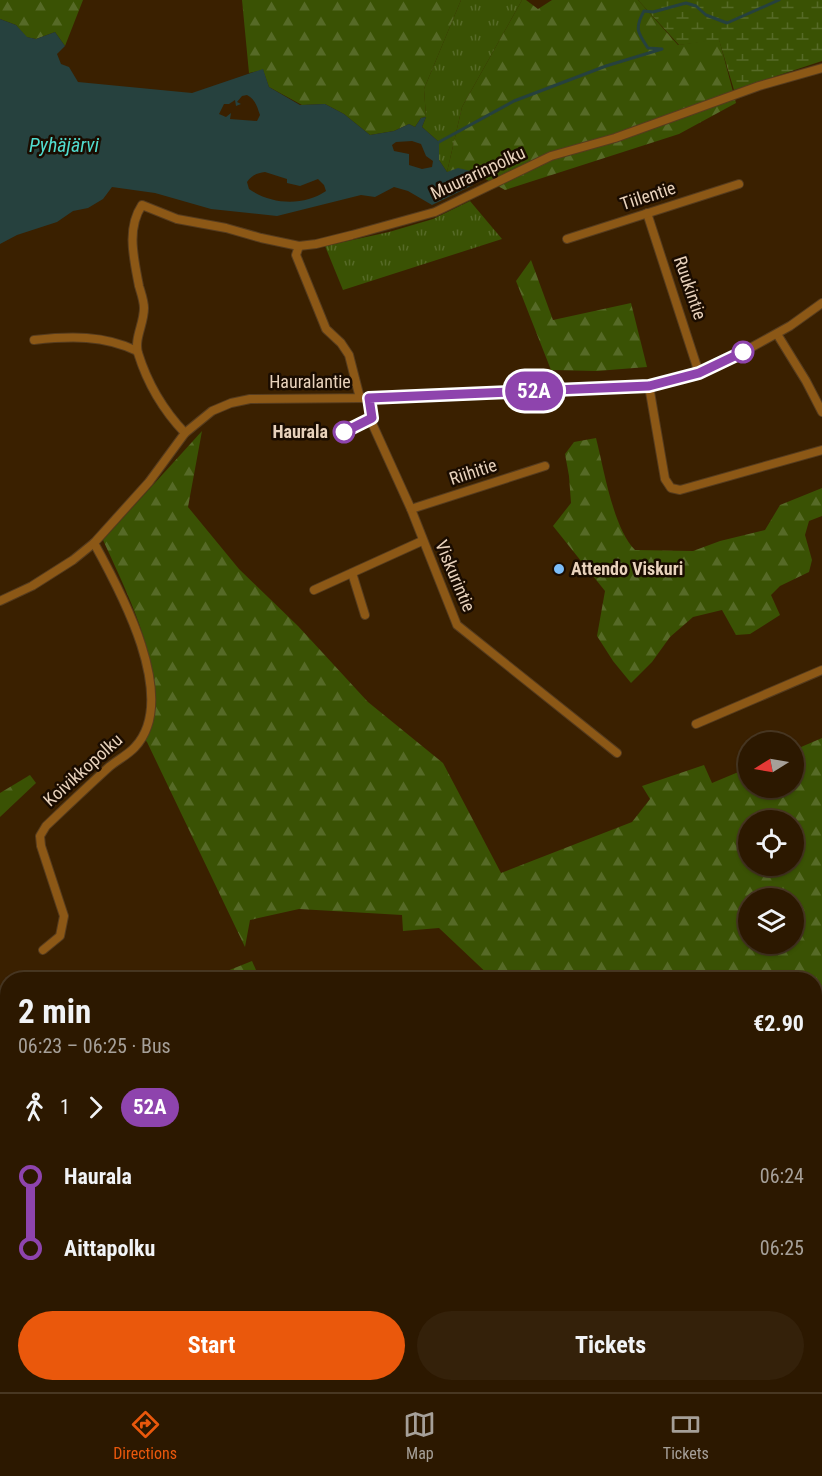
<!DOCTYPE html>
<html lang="en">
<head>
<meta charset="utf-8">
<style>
	:root { --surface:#2c1800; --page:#34210a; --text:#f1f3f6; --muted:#a6a099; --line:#483722; --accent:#ea580c }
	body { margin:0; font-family:"Roboto Condensed",sans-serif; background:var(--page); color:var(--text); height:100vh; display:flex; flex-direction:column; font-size:22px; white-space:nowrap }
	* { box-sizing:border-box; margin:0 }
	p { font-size:20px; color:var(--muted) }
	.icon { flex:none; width:33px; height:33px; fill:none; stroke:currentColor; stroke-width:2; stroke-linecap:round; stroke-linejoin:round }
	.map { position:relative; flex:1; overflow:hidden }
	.drawer { position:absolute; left:0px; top:972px; width:822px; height:420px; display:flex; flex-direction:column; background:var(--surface); border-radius:24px 24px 0 0; box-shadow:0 2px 4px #0004,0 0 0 2px var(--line) }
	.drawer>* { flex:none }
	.badge { padding:0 12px; border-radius:20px; font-size:21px; line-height:39px }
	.needle { width:39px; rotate:259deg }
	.buttons { position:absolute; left:738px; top:732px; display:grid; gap:12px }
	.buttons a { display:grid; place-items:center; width:66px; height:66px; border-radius:50%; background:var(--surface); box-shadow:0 2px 4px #0004,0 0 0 2px var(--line); font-size:30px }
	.map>.badge { position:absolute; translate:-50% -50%; box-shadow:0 0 0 3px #fff }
	.legs { display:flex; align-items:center; gap:9px; height:66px; padding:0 18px; font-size:20px }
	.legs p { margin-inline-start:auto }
	.headline { display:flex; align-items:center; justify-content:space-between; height:102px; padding:0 18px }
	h1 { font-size:33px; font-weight:700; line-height:45px }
	.action { display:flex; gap:12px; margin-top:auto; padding:12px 18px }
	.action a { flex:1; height:69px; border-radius:36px; background:var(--accent); color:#fff; font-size:24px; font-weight:700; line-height:69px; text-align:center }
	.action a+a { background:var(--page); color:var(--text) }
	ul { padding:0 18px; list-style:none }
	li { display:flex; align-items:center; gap:21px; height:72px; font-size:22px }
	li i { display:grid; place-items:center; width:9px; height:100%; margin:0 8px; background:currentColor }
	li i::after { content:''; width:15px; height:15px; margin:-8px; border:4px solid; border-radius:50%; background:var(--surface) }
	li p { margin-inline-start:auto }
	li:first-child i { background:linear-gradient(#0000 50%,currentColor 0) }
	li:last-child i { background:linear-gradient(currentColor 50%,#0000 0) }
	.tab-bar { display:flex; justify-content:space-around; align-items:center; height:84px; border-top:2px solid var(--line); background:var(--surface); font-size:16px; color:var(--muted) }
	.tab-bar a { display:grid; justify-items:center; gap:3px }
	.tab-bar .active { color:var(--accent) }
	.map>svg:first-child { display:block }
	.grass { fill:url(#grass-tufts) }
	.forest { fill:url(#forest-firs); fill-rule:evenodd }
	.wetland { fill:url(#wetland-marsh) }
	.water { fill:#26413e; fill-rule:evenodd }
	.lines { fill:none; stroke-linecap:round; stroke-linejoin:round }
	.stream { stroke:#26413e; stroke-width:3 }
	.minor-casing { stroke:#563c1e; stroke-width:10 }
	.minor { stroke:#8c5816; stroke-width:8 }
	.line-1-casing { stroke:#fff; stroke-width:14 }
	.line-1 { stroke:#8e44ad; stroke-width:9 }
	.stop-1-dot { fill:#fff; stroke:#8e44ad; stroke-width:3 }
	.poi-dot { fill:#7cbef9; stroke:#1a0c00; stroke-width:2 }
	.labels { text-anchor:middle; stroke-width:5; stroke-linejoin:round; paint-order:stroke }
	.street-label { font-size:18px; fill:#e8d2bc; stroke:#1a0c00 }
	.stop-label { font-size:18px; font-weight:bold; fill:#e8d2bc; stroke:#1a0c00; text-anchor:end }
	.poi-label { font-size:18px; font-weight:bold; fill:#e8d2bc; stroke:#1a0c00; text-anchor:start }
	.water-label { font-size:20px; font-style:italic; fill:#51dbce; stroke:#1a0c00 }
</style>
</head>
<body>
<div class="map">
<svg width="822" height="1392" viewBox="0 0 822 1392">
	<defs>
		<pattern id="grass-tufts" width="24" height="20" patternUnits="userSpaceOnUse" patternTransform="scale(1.5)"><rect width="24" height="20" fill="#3a5204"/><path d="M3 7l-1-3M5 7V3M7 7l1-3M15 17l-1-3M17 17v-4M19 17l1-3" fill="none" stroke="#566a27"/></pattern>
		<pattern id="forest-firs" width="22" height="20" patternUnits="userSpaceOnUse" patternTransform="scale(1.5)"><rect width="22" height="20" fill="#3a5204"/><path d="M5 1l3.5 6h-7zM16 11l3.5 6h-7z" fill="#566a27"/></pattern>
		<pattern id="wetland-marsh" width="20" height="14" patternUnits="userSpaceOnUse" patternTransform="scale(1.5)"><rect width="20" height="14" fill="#3a5204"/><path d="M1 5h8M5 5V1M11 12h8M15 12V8" fill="none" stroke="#566a27"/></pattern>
	</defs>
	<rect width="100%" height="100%" fill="#3a2000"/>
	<!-- grass -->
	<g class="grass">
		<polygon points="461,0 522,0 462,107 447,172 439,160 439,142 422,127 426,117 424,89"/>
		<polygon points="470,201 502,239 343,290 325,246 389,232 433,219"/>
		<polygon points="0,1171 8,1198 8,1384 73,1385 72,1392 0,1392"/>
	</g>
	<!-- forest -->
	<g class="forest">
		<polygon points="0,0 83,0 65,46 55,32 36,39 26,37 16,25 0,19"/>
		<polygon points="242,0 461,0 424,89 426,117 421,118 415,127 409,124 394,131 370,135 344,114 325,104 302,105 269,87 263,70 249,73"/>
		<polygon points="522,0 526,0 538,9 552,0 638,0 678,45 719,39 736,103 679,134 505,190 471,171 447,172 462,107"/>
		<polygon points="531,260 553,320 631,303 647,367 597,371 551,370 516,281"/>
		<path d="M202,431l-14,76 51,62 59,57 70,76 75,61 58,110 131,-51 18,-23 -8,-13 62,-21 8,18 36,-15v20h46v-38l28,-12v272l-7,-1 -1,-29 -321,-1 -54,-51 -36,3 -1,-16 -103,-6 -49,11 -5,27 -98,-205 -4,-4c35,-48 -18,-149 -40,-198zM748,820h46v46h-46zM748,898h46v46h-46z"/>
		<path d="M596,438c8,31 17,90 39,112l58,1 27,-10 45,-11 15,-25 42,-17v28l-13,5 -4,14 7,25 -3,12 -29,14 -9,9 9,20 -30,19 -14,1 -14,-25 -29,7 -23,20 -18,25 -21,21 -18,-22 -16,-25 8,-45 -52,-65 18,-23 -2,-27 -4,-22 9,-12z"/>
		<polygon points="30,775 36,783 0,817 0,793"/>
		<polygon points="252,961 260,979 207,979"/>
		<polygon points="814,1086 822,1088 822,1339 814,1334"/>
		<polygon points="7,1123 8,1123 7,1198 0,1171 0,1124"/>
		<polygon points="73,1385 395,1384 405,1392 72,1392"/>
		<polygon points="509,1385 509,1384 627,1385 620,1392 504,1392"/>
	</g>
	<!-- wetland -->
	<polygon class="wetland" points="638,0 822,0 822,61 734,90 719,40 679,45"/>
	<!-- water -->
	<path class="water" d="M0,19l16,6 11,12 9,2 19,-7 10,14 -8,8 4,10 8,3 9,15 114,11 71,-24 6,18 31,18 25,-1 19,10 26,21 24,-4 15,-7 6,3 6,-9 5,-1 -4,10 17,15v18l8,12 11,-4 13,3 2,14 -41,20 -24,-14 -14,-4 -19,10 -14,-2 -84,21 -66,-7 -56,-16 -43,-6 -9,12 -15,9 -15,3 -16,11 -40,13 -17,9zM247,95c9,5 10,12 13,20l-3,6 -27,-2 1,-6 -5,4 -7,-3 5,-10h5l6,-4 1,6 5,-2 -4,-2 5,-6zM412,141l9,3 5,12 7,5 -1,6 -10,2 -13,-4v-11l-15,-3 -2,-6 4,-3zM265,172l22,7v4l13,3 18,-7 6,6 2,6c-22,15 -54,14 -77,-2l-2,-7c5,-7 10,-9 18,-10z"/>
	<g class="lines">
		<!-- stream -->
		<path class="stream" d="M439,142l75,-41 92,-35 56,-17 -14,-1c-10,-15 -14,-19 -4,-37l9,1 33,-9 10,3 10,9 21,8 52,-23"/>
		<!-- minor casing -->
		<g class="minor-casing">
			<g id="minor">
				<polyline points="647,213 699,373"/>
				<polyline points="567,239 739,184"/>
				<polyline points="299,246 296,255 326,329 341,343 349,355 360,398"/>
				<polyline points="777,334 806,381 822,412"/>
				<path d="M34,340c36,-4 70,-5 103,11"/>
				<polyline points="649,386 665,479 671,488 680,490 822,450"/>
				<polyline points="369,398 371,421 411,509 457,625 617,753"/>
				<path d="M185,433c-21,-22 -38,-51 -47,-80 -4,-15 6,-29 6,-45 0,-7 -3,-15 -5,-22 -5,-27 -13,-57 3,-81l35,14 49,9 35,10 38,8 17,-2 36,-9 83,-23 116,-56 64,-18 144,-52 63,-18"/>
				<polyline points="411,509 545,466"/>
				<polyline points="352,573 365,615"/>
				<polyline points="314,590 422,541"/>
				<polyline points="0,601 32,586 73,560 94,543 149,482 185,433 212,411 231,403 250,399 369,398 649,386 699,373 743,352 790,326 822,303"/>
				<polyline points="696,724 822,670"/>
				<path d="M43,950l17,-14 4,-20 -23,-70 -1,-10 6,-10c21,-20 42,-40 63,-59 8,-7 19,-12 26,-20 45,-48 -15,-157 -41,-204"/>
				<polyline points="0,1099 8,1099"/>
				<polyline points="814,1341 822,1347"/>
			</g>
		</g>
		<!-- minor -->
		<use href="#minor" class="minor"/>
	</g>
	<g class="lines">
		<!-- line-1 casing -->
		<g class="line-1-casing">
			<polyline id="line-1" points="344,432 372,418 369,398 649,386 699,373 743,352"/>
		</g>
		<!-- line-1 -->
		<use href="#line-1" class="line-1"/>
	</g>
	<!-- markers -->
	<g class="stop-1-dot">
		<circle cx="743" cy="352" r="10"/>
		<circle cx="344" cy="432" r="10"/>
	</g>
	<circle class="poi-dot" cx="559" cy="569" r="6"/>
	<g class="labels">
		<!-- street labels -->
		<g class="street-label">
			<text transform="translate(478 173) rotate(-25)" y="6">Muurarinpolku</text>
			<text transform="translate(648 196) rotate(-18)" y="6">Tiilentie</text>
			<text transform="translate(690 288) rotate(71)" y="6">Ruukintie</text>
			<text x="310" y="388">Hauralantie</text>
			<text transform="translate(473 472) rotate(-18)" y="6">Riihitie</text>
			<text transform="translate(455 576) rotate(67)" y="6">Viskurintie</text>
			<text transform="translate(83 770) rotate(-42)" y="6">Koivikkopolku</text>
		</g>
		<!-- stop labels -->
		<g class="stop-label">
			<text x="328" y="438">Haurala</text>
		</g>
		<!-- poi labels -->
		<g class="poi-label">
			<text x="571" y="575">Attendo Viskuri</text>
		</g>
		<!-- water labels -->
		<g class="water-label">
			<text x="64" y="152">Pyhäjärvi</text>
		</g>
	</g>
</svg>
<div class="buttons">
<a><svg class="needle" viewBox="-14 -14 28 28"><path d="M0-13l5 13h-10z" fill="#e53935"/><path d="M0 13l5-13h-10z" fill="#a6a099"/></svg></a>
<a><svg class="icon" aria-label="locate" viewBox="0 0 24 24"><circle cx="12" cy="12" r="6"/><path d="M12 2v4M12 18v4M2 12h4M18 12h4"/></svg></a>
<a><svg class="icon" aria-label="layers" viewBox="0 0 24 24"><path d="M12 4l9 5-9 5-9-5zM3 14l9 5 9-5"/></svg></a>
</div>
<b class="badge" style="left:534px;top:391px;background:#8e44ad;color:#fff">52A</b>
<section class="drawer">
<div class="headline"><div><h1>2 min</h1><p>06:23 – 06:25 · Bus</p></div><b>€2.90</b></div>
<div class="legs"><svg class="icon" aria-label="walk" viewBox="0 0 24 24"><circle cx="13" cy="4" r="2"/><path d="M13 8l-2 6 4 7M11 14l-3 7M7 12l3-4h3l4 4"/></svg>1<svg class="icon" aria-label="forward" viewBox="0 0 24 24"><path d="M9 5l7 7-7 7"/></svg><b class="badge" style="background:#8e44ad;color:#fff">52A</b></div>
<ul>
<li><i style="color:#8e44ad"></i><b>Haurala</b><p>06:24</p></li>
<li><i style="color:#8e44ad"></i><b>Aittapolku</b><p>06:25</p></li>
</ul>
<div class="action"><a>Start</a><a>Tickets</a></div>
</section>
</div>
<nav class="tab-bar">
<a class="active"><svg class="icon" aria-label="directions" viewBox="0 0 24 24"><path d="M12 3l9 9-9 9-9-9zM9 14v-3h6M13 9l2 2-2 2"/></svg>Directions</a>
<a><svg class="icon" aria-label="map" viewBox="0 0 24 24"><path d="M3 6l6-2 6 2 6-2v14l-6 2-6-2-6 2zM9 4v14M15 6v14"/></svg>Map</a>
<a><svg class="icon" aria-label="tickets" viewBox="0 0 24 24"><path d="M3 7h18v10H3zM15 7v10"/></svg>Tickets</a>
</nav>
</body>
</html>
